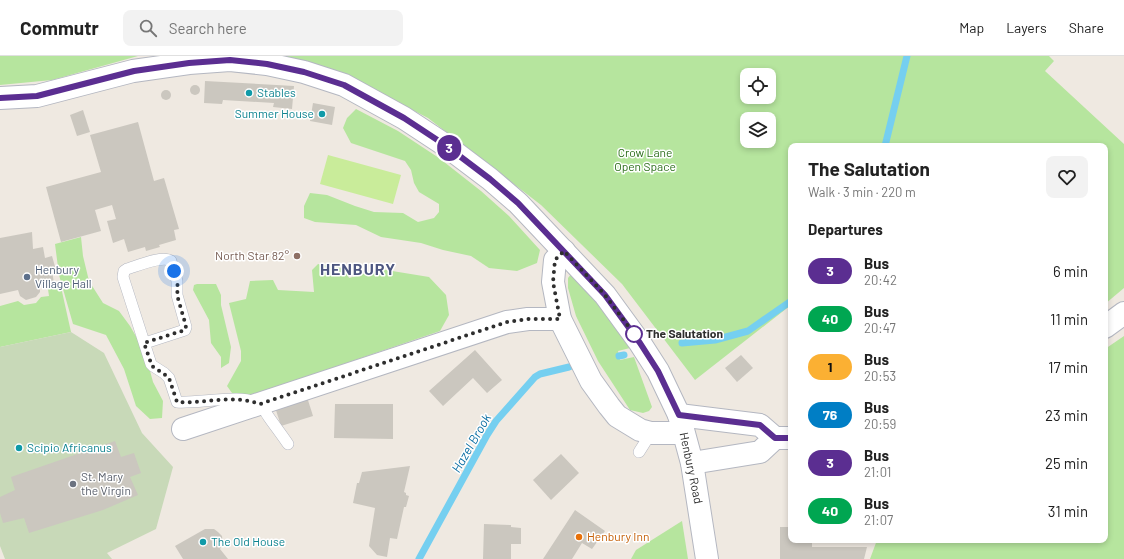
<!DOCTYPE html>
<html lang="en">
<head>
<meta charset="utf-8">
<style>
	:root { --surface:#fff; --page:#f2f2f2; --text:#222; --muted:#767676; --line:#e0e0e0 }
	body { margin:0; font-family:Barlow,sans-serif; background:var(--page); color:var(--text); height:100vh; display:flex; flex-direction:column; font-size:15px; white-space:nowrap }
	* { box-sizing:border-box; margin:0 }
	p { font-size:13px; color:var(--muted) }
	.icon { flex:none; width:22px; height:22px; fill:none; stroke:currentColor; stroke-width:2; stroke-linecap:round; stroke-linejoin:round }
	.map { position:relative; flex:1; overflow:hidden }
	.details { position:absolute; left:788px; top:87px; width:320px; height:400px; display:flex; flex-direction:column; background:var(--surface); border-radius:8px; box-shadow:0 2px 6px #0003 }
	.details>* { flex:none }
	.badge { padding:0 8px; border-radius:13px; font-size:14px; line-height:26px }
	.controls { position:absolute; left:740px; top:12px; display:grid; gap:8px }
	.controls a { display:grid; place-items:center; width:36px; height:36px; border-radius:8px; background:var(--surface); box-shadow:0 2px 6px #0003; font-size:20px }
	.you { position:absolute; width:20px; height:20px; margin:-10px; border:3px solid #fff; border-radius:50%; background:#1a73e8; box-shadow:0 0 0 6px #1a73e833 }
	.map>.badge { position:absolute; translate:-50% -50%; box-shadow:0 0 0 2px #fff }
	h2 { padding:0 20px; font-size:15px; line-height:36px }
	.round { display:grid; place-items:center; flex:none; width:42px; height:42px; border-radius:8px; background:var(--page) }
	.head { display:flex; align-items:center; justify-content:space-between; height:68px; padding:0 20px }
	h1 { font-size:19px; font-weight:700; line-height:30px }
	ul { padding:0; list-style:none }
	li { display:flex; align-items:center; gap:12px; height:48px; padding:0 20px }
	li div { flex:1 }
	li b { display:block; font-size:15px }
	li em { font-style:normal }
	li .badge { min-width:44px; font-weight:700; text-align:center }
	header { display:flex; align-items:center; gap:24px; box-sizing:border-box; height:56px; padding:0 20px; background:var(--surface); border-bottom:1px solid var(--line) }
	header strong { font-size:19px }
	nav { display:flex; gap:22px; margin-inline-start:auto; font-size:14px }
	.search { width:280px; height:36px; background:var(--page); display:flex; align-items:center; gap:10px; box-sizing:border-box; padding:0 14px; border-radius:8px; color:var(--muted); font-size:15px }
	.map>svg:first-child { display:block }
	.green { fill:#b6e59e; fill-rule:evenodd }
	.cemetery { fill:#c8d9b8 }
	.pitch { fill:#c9ec9a }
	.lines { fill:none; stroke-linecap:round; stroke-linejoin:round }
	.stream { stroke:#75cff0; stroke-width:7 }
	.building { fill:#cbc7bf }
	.lane-casing { stroke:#b4b7c1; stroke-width:12 }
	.street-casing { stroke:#b4b7c1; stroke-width:24 }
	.secondary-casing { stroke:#b4b7c1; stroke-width:24 }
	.lane { stroke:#fff; stroke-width:11 }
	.street { stroke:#fff; stroke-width:22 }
	.secondary { stroke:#fff; stroke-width:22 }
	.line-casing { stroke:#fff; stroke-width:9 }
	.line { stroke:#5b2e91; stroke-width:6 }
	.walk { stroke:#2e2e2e; stroke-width:4; stroke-dasharray:0 7.2 }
	.culture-dot { fill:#0f9aa8; stroke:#fff; stroke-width:1.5 }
	.education-dot { fill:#8d6e63; stroke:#fff; stroke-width:1.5 }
	.service-dot { fill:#5c6f8a; stroke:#fff; stroke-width:1.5 }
	.stop-dot { fill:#fff; stroke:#5b2e91; stroke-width:2 }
	.worship-dot { fill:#6b7280; stroke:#fff; stroke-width:1.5 }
	.food-dot { fill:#e8710a; stroke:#fff; stroke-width:1.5 }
	.labels { text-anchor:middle; stroke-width:3; stroke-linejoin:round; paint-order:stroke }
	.culture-label { font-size:12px; fill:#0d838f; stroke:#fff; text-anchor:start }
	.park-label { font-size:12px; fill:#2c6e1b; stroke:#fff }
	.education-label { font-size:12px; fill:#785e54; stroke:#fff; text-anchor:end }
	.service-label { font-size:12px; fill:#4e5e75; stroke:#fff; text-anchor:start }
	.stop-label { font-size:12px; font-weight:bold; fill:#2e2e2e; stroke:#fff; text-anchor:start }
	.street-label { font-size:12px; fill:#2e2e2e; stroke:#fff }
	.worship-label { font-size:12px; fill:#5b616d; stroke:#fff; text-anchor:start }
	.food-label { font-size:12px; fill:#c56008; stroke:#fff; text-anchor:start }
	.water-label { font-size:13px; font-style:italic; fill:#0d6fa3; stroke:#fff }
	.district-label { font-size:16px; font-weight:bold; letter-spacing:1px; fill:#4d5680; stroke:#fff }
</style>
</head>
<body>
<header>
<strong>Commutr</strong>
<div class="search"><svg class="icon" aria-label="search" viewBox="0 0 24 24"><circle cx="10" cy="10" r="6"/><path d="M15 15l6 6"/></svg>Search here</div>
<nav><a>Map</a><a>Layers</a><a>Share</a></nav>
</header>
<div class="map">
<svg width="1124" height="503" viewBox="0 0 1124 503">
	<rect width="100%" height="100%" fill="#efe9e1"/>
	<!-- green -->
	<g class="green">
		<polygon points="0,0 138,0 52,24 0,29"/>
		<path d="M281,0h768l5,5 -9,10 79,73v144l-19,16v-158h-314v159l-96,75 -73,-96 -81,-79 -113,-87 -85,-44zM747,19h22v22h-22zM747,63h22v22h-22z"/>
		<polygon points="356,53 398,75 439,102 481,135 509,160 540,194 537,207 517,215 489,212 471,200 443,194 421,187 381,181 356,169 315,166 304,162 304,150 310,137 327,139 355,150 374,156 403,157 418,166 434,162 439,156 439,148 419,136 414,127 411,114 405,105 351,87 343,72 347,62"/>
		<polygon points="81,181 83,200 89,225 103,247 119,255 130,270 145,296 153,326 163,345 162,362 150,363 136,350 124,313 106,279 73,268 59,219 55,188"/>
		<polygon points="318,208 346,213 349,222 380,213 429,221 446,239 449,259 440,275 247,341 232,337 227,330 241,305 241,295 229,247 246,243 250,225 273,224 278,234 314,236 312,214"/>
		<polygon points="572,217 580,217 630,292 618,295 620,304 634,301 652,351 649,355 643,357 630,354 598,305 576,260 568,232 568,222"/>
		<polygon points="197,228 216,228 221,239 221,249 231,291 229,307 221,312 221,301 211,287 209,264 193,234 194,229"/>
		<polygon points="61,231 71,276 0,291 0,250 18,245 24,249 36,247 41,241 49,240 48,233"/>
		<polygon points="1124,280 1124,503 870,503 877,484 1105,484 1105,293"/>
		<polygon points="682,465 688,503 631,503 636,494"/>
	</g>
	<!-- cemetery -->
	<polygon class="cemetery" points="71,276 104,297 142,377 173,411 156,473 107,497 112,503 5,503 0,490 0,291"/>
	<!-- pitch -->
	<polygon class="pitch" points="328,99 401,119 393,148 320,128"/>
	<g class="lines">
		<!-- stream -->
		<g class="stream">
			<polyline points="885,90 907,0"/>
			<polyline points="682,287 715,284 748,275 791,245"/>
			<polyline points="619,300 624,299"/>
			<polyline points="419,503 487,379 496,365 535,321 540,318 569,311"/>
		</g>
	</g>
	<!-- building -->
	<g class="building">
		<polygon points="205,25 294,30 292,53 273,51 274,47 223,44 222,48 204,47"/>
		<circle cx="195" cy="34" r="5"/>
		<circle cx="166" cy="39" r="5"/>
		<polygon points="313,47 335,51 332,69 310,65"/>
		<polygon points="83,54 90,76 77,80 70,59"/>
		<polygon points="138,66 154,125 164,122 179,173 174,174 176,184 159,189 160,191 146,195 145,191 128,196 124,183 113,187 107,165 116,163 112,149 95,154 101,175 61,186 46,131 101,116 90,79"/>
		<polygon points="32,176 33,193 43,191 45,202 52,200 56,214 52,215 54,227 40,230 40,236 36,241 26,244 20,240 18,234 0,238 0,182"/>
		<polygon points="475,294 502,324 487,337 473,322 443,350 429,335"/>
		<polygon points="741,299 753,312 737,326 725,312"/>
		<polygon points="307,341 313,360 281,370 275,351"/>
		<polygon points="335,348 393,348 393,383 334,382"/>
		<polygon points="115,385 121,401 134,397 141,417 130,421 138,439 103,454 29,477 24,462 3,467 0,457 0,441 15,434 11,421"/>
		<polygon points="561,398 579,417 551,444 533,424"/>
		<polygon points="410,410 404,436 406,437 406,439 409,440 406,451 404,451 397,483 390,482 387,501 377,499 369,490 375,452 353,447 357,427 359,427 362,416"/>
		<polygon points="575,454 605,475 592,493 582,487 572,503 543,503"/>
		<polygon points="484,468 511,469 511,471 521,472 521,488 511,488 511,503 483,503"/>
		<polygon points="780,471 791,471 791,484 812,484 812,491 867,491 864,503 780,503"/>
		<polygon points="205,473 214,473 218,476 222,480 223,488 220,493 228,503 183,503 175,490"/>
	</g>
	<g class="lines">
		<!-- lane casing -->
		<g class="lane-casing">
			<g id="lane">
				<path d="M145,287l40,-13 1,-3 -9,-32v-14l-6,-20c-8,-6 -34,5 -44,8l-3,2 -1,6 28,87 2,2 11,7 5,5 8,24c20,2 67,-9 82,2 4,2 7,9 9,12 7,10 14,19 20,28"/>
				<polyline points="639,396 651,377"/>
			</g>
		</g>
		<!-- street casing -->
		<g class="street-casing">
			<g id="street">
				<polyline points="564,195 555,204 553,226 560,263 591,325 609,350 617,360 640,374 651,377 683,377"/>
				<polyline points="183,373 507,266 528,263 560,263"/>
			</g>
		</g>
		<!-- secondary casing -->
		<g class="secondary-casing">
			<g id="secondary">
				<polyline points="0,42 37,40 133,15 189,7 230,4 267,8 304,16 344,29 404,62 445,89 490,123 518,147 605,239 640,287 658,315 679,359 692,407 707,503"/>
				<polyline points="1105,271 1124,257"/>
				<polyline points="679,359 760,369 775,382 791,382"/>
				<polyline points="692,407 760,396 775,382"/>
			</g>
		</g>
		<!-- lane -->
		<use href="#lane" class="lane"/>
		<!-- street -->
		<use href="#street" class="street"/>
		<!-- secondary -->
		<use href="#secondary" class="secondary"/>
	</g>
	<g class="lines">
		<!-- line casing -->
		<g class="line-casing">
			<polyline id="line" points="0,42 37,40 134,15 189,7 230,4 267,8 304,16 344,29 404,62 445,89 490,123 518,147 605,239 640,287 658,315 679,359 760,369 775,382 791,382"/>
		</g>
		<!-- line -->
		<use href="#line" class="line"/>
		<!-- walk -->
		<path class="walk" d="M174,215l4,16 -1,8 9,31 -1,4 -41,13 8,23 12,8 5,4 8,24c27,2 56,-8 83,2l247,-82 21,-3h32l-7,-37 2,-22 9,-9 41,44 29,39"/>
	</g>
	<!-- markers -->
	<g class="culture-dot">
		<circle cx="249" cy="37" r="4"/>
		<circle cx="322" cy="58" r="4"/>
		<circle cx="19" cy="392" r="4"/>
		<circle cx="203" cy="486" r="4"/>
	</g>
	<circle class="education-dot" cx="297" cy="200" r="4"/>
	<circle class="service-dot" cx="27" cy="221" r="4"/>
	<circle class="stop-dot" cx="634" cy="278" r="8"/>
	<circle class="worship-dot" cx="73" cy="428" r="4"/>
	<circle class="food-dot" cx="579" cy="481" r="4"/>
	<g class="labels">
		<!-- culture labels -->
		<g class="culture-label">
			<text x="257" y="41">Stables</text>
			<text x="314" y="62" text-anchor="end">Summer House</text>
			<text x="27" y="396">Scipio Africanus</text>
			<text x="211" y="490">The Old House</text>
		</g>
		<!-- park labels -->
		<g class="park-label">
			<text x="645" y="101">Crow Lane<tspan x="645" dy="14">Open Space</tspan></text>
		</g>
		<!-- education labels -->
		<g class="education-label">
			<text x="289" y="204">North Star 82°</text>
		</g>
		<!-- service labels -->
		<g class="service-label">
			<text x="35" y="218">Henbury<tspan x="35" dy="14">Village Hall</tspan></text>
		</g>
		<!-- stop labels -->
		<g class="stop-label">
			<text x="646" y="282">The Salutation</text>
		</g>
		<!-- street labels -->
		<g class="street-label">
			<text transform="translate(691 412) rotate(78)" y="4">Henbury Road</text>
		</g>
		<!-- worship labels -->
		<g class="worship-label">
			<text x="81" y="425">St. Mary<tspan x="81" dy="14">the Virgin</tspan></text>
		</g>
		<!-- food labels -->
		<g class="food-label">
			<text x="587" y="485">Henbury Inn</text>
		</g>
		<!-- water labels -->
		<g class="water-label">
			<text transform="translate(471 387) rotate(-60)" y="5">Hazel Brook</text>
		</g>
		<!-- district labels -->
		<g class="district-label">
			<text x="358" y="219">HENBURY</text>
		</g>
	</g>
</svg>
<div class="controls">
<a><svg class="icon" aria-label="locate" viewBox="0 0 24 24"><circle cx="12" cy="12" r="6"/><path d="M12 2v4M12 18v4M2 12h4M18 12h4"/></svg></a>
<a><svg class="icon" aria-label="layers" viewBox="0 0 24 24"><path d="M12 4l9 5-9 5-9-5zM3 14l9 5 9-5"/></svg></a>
</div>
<div class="you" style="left:174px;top:215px"></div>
<b class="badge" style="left:449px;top:92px;background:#5b2e91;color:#fff">3</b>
<section class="details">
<div class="head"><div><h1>The Salutation</h1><p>Walk · 3 min · 220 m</p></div><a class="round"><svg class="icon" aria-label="heart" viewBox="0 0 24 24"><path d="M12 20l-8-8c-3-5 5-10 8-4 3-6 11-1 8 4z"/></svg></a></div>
<h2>Departures</h2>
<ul>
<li><span class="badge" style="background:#5b2e91;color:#fff">3</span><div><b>Bus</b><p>20:42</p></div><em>6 min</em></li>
<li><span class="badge" style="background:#00a651;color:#fff">40</span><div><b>Bus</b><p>20:47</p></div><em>11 min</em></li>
<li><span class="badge" style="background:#fbb033;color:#111">1</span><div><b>Bus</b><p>20:53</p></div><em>17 min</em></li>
<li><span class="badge" style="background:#007ec5;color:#fff">76</span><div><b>Bus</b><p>20:59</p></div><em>23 min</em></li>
<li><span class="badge" style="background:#5b2e91;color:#fff">3</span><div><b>Bus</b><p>21:01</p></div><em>25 min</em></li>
<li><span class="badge" style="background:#00a651;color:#fff">40</span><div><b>Bus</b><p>21:07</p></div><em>31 min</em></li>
</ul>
</section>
</div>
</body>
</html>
